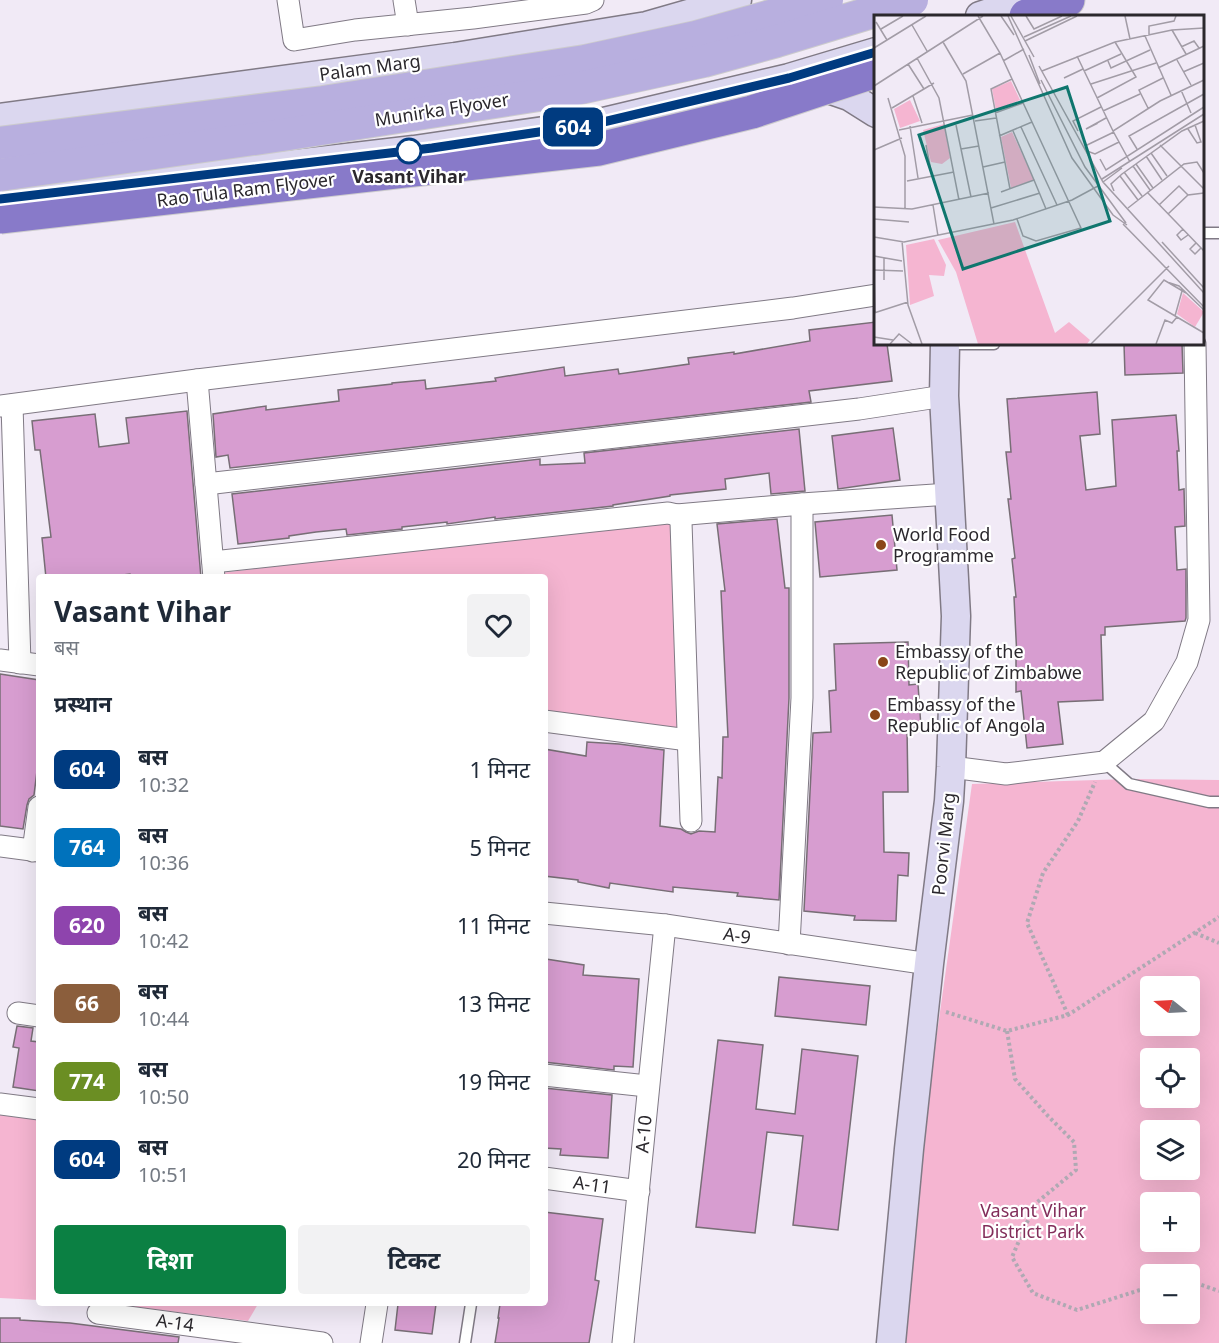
<!DOCTYPE html>
<html lang="hi">
<head>
<meta charset="utf-8">
<style>
	:root { --surface:#fff; --page:#f2f2f3; --text:#1f2937; --muted:#747a83; --accent:#0b8043 }
	body { margin:0; font-family:"Noto Sans","Noto Sans Devanagari",sans-serif; background:var(--page); color:var(--text); height:100vh; display:flex; flex-direction:column; font-size:22px; white-space:nowrap }
	* { box-sizing:border-box; margin:0 }
	p { font-size:20px; color:var(--muted) }
	.icon { flex:none; width:33px; height:33px; fill:none; stroke:currentColor; stroke-width:2; stroke-linecap:round; stroke-linejoin:round }
	.map { position:relative; flex:1; overflow:hidden }
	.side { position:absolute; left:36px; top:574px; width:512px; height:732px; display:flex; flex-direction:column; background:var(--surface); border-radius:6px; box-shadow:0 6px 24px #0002 }
	.side>* { flex:none }
	.badge { padding:0 12px; border-radius:9px; font-size:21px; line-height:39px }
	.needle { width:39px; rotate:288deg }
	.buttons { position:absolute; left:1140px; top:976px; display:grid; gap:12px }
	.buttons a { display:grid; place-items:center; width:60px; height:60px; border-radius:6px; background:var(--surface); box-shadow:0 6px 24px #0002; font-size:30px }
	.map>.badge { position:absolute; translate:-50% -50%; box-shadow:0 0 0 3px #fff }
	h2 { padding:0 18px; font-size:22px; line-height:54px }
	.round { display:grid; place-items:center; flex:none; width:63px; height:63px; border-radius:6px; background:var(--page) }
	.overview { display:flex; align-items:center; justify-content:space-between; height:102px; padding:0 18px }
	h1 { font-size:28px; font-weight:700; line-height:45px }
	.button { display:flex; gap:12px; margin-top:auto; padding:12px 18px }
	.button a { flex:1; height:69px; border-radius:6px; background:var(--accent); color:#fff; font-size:24px; font-weight:700; line-height:69px; text-align:center }
	.button a+a { background:var(--page); color:var(--text) }
	ul { padding:0; list-style:none }
	li { display:flex; align-items:center; gap:18px; height:78px; padding:0 18px }
	li div { flex:1 }
	li b { display:block; font-size:22px }
	li em { font-style:normal }
	li .badge { min-width:66px; font-weight:700; text-align:center }
	.map>svg:first-child { display:block }
	.green { fill:#f5b5d1; fill-rule:evenodd }
	.building { fill:#d79dd0; stroke:#786e76; stroke-width:1.5 }
	.lines { fill:none; stroke-linecap:round; stroke-linejoin:round }
	.lane-casing { stroke:#807a85; stroke-width:13 }
	.street-casing { stroke:#807a85; stroke-width:23 }
	.secondary-casing { stroke:#807a85; stroke-width:31 }
	.highway-casing { stroke:#cccbcd; stroke-width:35 }
	.path { stroke:#afa9b3; stroke-width:4; stroke-dasharray:3 3; stroke-linecap:butt }
	.lane { stroke:#fff; stroke-width:10 }
	.street { stroke:#fff; stroke-width:21 }
	.secondary { stroke:#dbd7ef; stroke-width:28 }
	.highway { stroke:#887ac9; stroke-width:33 }
	.primary-bridge-casing { stroke:#cccbcd; stroke-width:34; stroke-linecap:butt }
	.highway-bridge-casing { stroke:#cccbcd; stroke-width:35; stroke-linecap:butt }
	.primary-bridge { stroke:#b8afdf; stroke-width:32 }
	.highway-bridge { stroke:#887ac9; stroke-width:33 }
	.line-casing { stroke:#fff; stroke-width:14 }
	.line { stroke:#003b80; stroke-width:9 }
	.stop-dot { fill:#fff; stroke:#003b80; stroke-width:3 }
	.poi-dot { fill:#8a4618; stroke:#fff; stroke-width:2 }
	.labels { text-anchor:middle; stroke-width:4.5; stroke-linejoin:round; paint-order:stroke }
	.street-label { font-size:18px; fill:#2b282d; stroke:#fff }
	.stop-label { font-size:18px; font-weight:bold; fill:#2b282d; stroke:#fff }
	.poi-label { font-size:18px; fill:#2b282d; stroke:#fff; text-anchor:start }
	.park-label { font-size:18px; fill:#822d5a; stroke:#fff }
	.inset-road { fill:none; stroke:#a29ca6; stroke-width:1.5 }
	.view { fill:#0f766e; fill-opacity:0.15; stroke:#0f766e; stroke-width:3 }
	.inset-edge { fill:none; stroke:#2b282d; stroke-width:3 }
</style>
</head>
<body>
<div class="map">
<svg width="1219" height="1343" viewBox="0 0 1219 1343">
	<rect width="100%" height="100%" fill="#f1eaf6"/>
	<!-- green -->
	<g class="green">
		<polygon points="672,518 680,732 545,715 544,578 221,578 221,573"/>
		<path d="M1129,779l90,1v563h-316l14,-167 55,-392zM1150,987h40v39h-40zM1150,1059h40v39h-40zM1150,1131h40v39h-40zM1150,1203h40v39h-40zM1150,1275h40v39h-40z"/>
		<polygon points="0,1115 39,1119 39,1300 0,1298"/>
		<polygon points="113,1304 258,1304 248,1321"/>
	</g>
	<!-- building -->
	<g class="building">
		<polygon points="876,322 876,344 887,344 892,381 809,391 811,402 230,468 228,455 216,457 213,414 266,406 266,410 339,401 338,390 392,384 392,383 425,380 426,389 496,381 495,378 564,367 565,376 618,369 619,374 689,364 688,358 734,352 734,354 810,341 809,330"/>
		<polygon points="1124,344 1182,344 1183,373 1125,375"/>
		<polygon points="1097,392 1100,434 1080,436 1086,490 1116,486 1112,420 1176,415 1179,451 1177,451 1179,490 1184,489 1185,526 1175,527 1177,570 1186,569 1186,618 1185,621 1105,627 1105,635 1101,635 1103,700 1058,702 1063,744 1027,748 1021,691 1016,692 1016,658 1017,658 1014,597 1016,597 1012,559 1015,558 1008,499 1011,499 1006,452 1011,452 1007,399"/>
		<polygon points="187,411 201,578 131,578 130,574 98,578 46,578 42,538 51,537 40,450 35,450 32,421 95,414 99,447 129,443 126,418"/>
		<polygon points="893,428 900,480 838,489 832,436"/>
		<polygon points="799,429 805,491 771,494 769,473 725,479 726,489 670,495 670,496 613,505 613,506 495,519 495,517 447,524 447,522 402,527 402,529 347,535 346,529 316,532 289,536 289,538 238,544 232,494 540,459 540,465 585,463 584,453"/>
		<polygon points="892,515 897,570 820,577 815,522"/>
		<polygon points="777,519 785,588 789,588 789,698 779,900 737,896 738,893 673,887 673,892 610,883 609,888 578,882 578,880 544,876 544,749 586,756 587,742 619,744 664,750 660,826 681,829 686,832 691,834 699,831 715,832 718,777 722,778 723,737 728,737 721,591 725,591 717,524"/>
		<polygon points="908,642 909,685 918,684 921,727 907,728 908,792 883,792 884,852 909,853 908,876 898,875 896,921 854,920 855,916 804,911 813,733 831,732 829,691 836,690 834,644"/>
		<polygon points="0,674 39,680 39,755 34,795 29,799 27,805 23,829 0,826"/>
		<polygon points="546,959 584,965 583,975 639,979 633,1067 614,1066 614,1070 544,1062 544,970"/>
		<polygon points="779,977 870,986 866,1025 775,1016"/>
		<polygon points="17,1026 33,1028 31,1041 39,1042 39,1091 13,1087 19,1048 13,1047"/>
		<polygon points="718,1040 763,1045 756,1109 795,1114 802,1049 858,1056 838,1230 793,1225 803,1136 767,1132 755,1233 696,1227"/>
		<polygon points="544,1088 612,1095 608,1158 560,1155 561,1149 544,1148"/>
		<polygon points="544,1212 603,1219 595,1280 599,1281 589,1343 495,1343 499,1318 498,1318 500,1304 544,1304"/>
		<polygon points="398,1304 436,1304 432,1334 395,1330"/>
		<polygon points="0,1318 20,1318 20,1320 70,1323 179,1337 178,1343 0,1343"/>
	</g>
	<g class="lines">
		<!-- lane casing -->
		<g class="lane-casing">
			<g id="lane">
				<polyline points="1202,233 1219,233"/>
				<polyline points="945,344 994,344"/>
				<polyline points="1104,762 1129,784 1209,802 1219,802"/>
				<polyline points="465,1343 471,1304"/>
			</g>
		</g>
		<!-- street casing -->
		<g class="street-casing">
			<g id="street">
				<polyline points="288,0 294,40 355,30 473,18 586,3 593,0"/>
				<polyline points="404,0 408,25"/>
				<polyline points="197,380 214,578"/>
				<polyline points="12,405 20,663"/>
				<polyline points="0,406 197,380 793,308 876,295"/>
				<polyline points="206,484 859,409 944,396"/>
				<polyline points="677,515 802,504 949,494"/>
				<polyline points="213,562 668,513 677,515 681,522 691,821"/>
				<polyline points="0,660 39,665"/>
				<polyline points="544,721 688,740"/>
				<polyline points="951,767 1006,774 1104,762 1154,721 1187,662 1199,620 1195,344"/>
				<polyline points="0,846 39,851"/>
				<polyline points="33,851 39,807"/>
				<polyline points="544,913 665,925 929,964"/>
				<polyline points="789,944 802,698 802,504"/>
				<polyline points="18,1013 39,1016"/>
				<polyline points="544,1075 647,1086"/>
				<polyline points="0,1104 39,1109"/>
				<polyline points="544,1178 639,1191"/>
				<polyline points="98,1313 322,1343"/>
				<polyline points="371,1343 377,1304"/>
				<path d="M623,1343c15,-139 27,-279 42,-418"/>
			</g>
		</g>
		<!-- secondary casing -->
		<g class="secondary-casing">
			<g id="secondary">
				<polyline points="980,16 1029,0"/>
				<polyline points="814,84 849,96 876,113"/>
				<polyline points="0,118 455,57 647,26 737,0"/>
				<polyline points="0,199 414,150 599,123 789,78 876,52"/>
				<polyline points="891,1343 909,1149 929,964 949,801 951,767 956,616 944,396 945,344"/>
			</g>
		</g>
		<!-- highway casing -->
		<g class="highway-casing">
			<polyline id="highway" points="1026,16 1068,0"/>
		</g>
		<!-- path -->
		<g class="path">
			<polyline points="1195,933 1219,943"/>
			<polyline points="946,1012 1007,1031 1068,1015 1219,917"/>
			<polyline points="1068,1015 1027,923 1043,873 1078,821 1095,782"/>
			<polyline points="1007,1031 1015,1079 1048,1116 1074,1142 1076,1170 1035,1204 1012,1257 1033,1293 1077,1310 1140,1290 1150,1288"/>
			<polyline points="1190,1281 1219,1291"/>
		</g>
		<!-- lane -->
		<use href="#lane" class="lane"/>
		<!-- street -->
		<use href="#street" class="street"/>
		<!-- secondary -->
		<use href="#secondary" class="secondary"/>
		<!-- highway -->
		<use href="#highway" class="highway"/>
		<!-- primary-bridge casing -->
		<g class="primary-bridge-casing">
			<g id="primary-bridge">
				<polyline points="0,143 323,102 585,61 696,37 827,0"/>
				<polyline points="0,175 289,134 571,90 704,61 777,41 912,0"/>
			</g>
		</g>
		<!-- highway-bridge casing -->
		<g class="highway-bridge-casing">
			<polyline id="highway-bridge" points="0,217 599,149 752,112 876,71"/>
		</g>
		<!-- primary-bridge -->
		<use href="#primary-bridge" class="primary-bridge"/>
		<!-- highway-bridge -->
		<use href="#highway-bridge" class="highway-bridge"/>
	</g>
	<g class="lines">
		<!-- line casing -->
		<g class="line-casing">
			<polyline id="line" points="0,199 432,148 599,123 789,78 876,52"/>
		</g>
		<!-- line -->
		<use href="#line" class="line"/>
	</g>
	<!-- markers -->
	<circle class="stop-dot" cx="409" cy="151" r="12"/>
	<g class="poi-dot">
		<circle cx="881" cy="545" r="6"/>
		<circle cx="883" cy="662" r="6"/>
		<circle cx="875" cy="715" r="6"/>
	</g>
	<g class="labels">
		<!-- street labels -->
		<g class="street-label">
			<text transform="translate(370 68) rotate(-8)" y="6">Palam Marg</text>
			<text transform="translate(442 110) rotate(-9)" y="6">Munirka Flyover</text>
			<text transform="translate(246 190) rotate(-7)" y="6">Rao Tula Ram Flyover</text>
			<text transform="translate(944 844) rotate(-84)" y="6">Poorvi Marg</text>
			<text transform="translate(737 936) rotate(9)" y="6">A-9</text>
			<text transform="translate(644 1134) rotate(-85)" y="6">A-10</text>
			<text transform="translate(592 1185) rotate(8)" y="6">A-11</text>
			<text transform="translate(175 1323) rotate(8)" y="6">A-14</text>
		</g>
		<!-- stop labels -->
		<g class="stop-label">
			<text x="409" y="183">Vasant Vihar</text>
		</g>
		<!-- poi labels -->
		<g class="poi-label">
			<text x="893" y="541">World Food<tspan x="893" dy="21">Programme</tspan></text>
			<text x="895" y="658">Embassy of the<tspan x="895" dy="21">Republic of Zimbabwe</tspan></text>
			<text x="887" y="711">Embassy of the<tspan x="887" dy="21">Republic of Angola</tspan></text>
		</g>
		<!-- park labels -->
		<g class="park-label">
			<text x="1033" y="1217">Vasant Vihar<tspan x="1033" dy="21">District Park</tspan></text>
		</g>
	</g>
	<!-- overview -->
	<g transform="translate(874 15)">
		<rect width="330" height="330" fill="#f1eaf6"/>
		<path d="M137,66l9,19 -24,10 -4,-21zM36,85l10,21 -20,7 -6,-19zM70,109l6,34 -8,6 -11,-2 -8,-32zM138,117l22,48 -23,8 -10,-51zM141,207l40,111 14,-11 21,18 -3,4h-109l-22,-72 -18,-32zM60,224l12,26 -2,11 -15,-1 5,21 -24,9 -4,-60zM309,278l21,19 -9,15 -18,-13z" fill="#f5b5d1"/>
		<path class="inset-road" d="M104,1l22,37 81,175 -45,13 -13,-5 -6,-17M127,1l13,19M134,1l64,142 41,57 14,10M137,1l23,41M152,1l8,13 28,-13M251,1l5,23M2,7l11,18M38,10l15,26M7,14l22,-13M298,15l14,24M275,20v-9l25,-5 2,-5M271,21l26,59M150,22l47,-21M151,26l52,-25M69,27l23,39 28,143M307,32l13,-6 5,7M0,33l52,-32M155,40l11,29M203,41l36,75M43,43l22,40 20,102M303,45l14,25M129,46l21,-12M234,46l3,7 39,-18M34,49l16,25M165,51l64,116 101,111M284,53l46,-22M168,56l73,-29 57,-12 32,-2M210,56l37,-17M309,57l21,-9M89,59l37,-21M190,63l19,-9M167,65l44,87 41,56M217,69l65,-21M0,71l109,-70M307,75l10,23M39,81l9,27M14,83l17,58v53M223,83l39,-21 -21,-35M18,93l42,-25M274,93l-9,-18 24,-12M229,96l37,-17M121,98l28,-10M101,106l21,-3M224,108l-12,6 20,-11M82,110l15,72M36,111l8,52M147,112l36,78M314,114l9,14 4,-1 -6,-17M25,115l74,-15M204,116l-5,-10 28,-14M125,121l33,-14M52,130l6,31M286,130l44,44M211,131l29,-14M87,134l18,-3M263,134l-8,-13 75,-42M0,135l28,-12M213,136l8,3 24,-12M277,138l16,23M272,141l16,24M226,144l6,11 98,-63M256,147l-17,-31 47,-30 44,-21M0,149v40M262,149l17,24M259,151l17,24M109,152l22,-5M250,157l18,24M246,161l18,24M228,164l102,-65M160,165l12,29M33,166l47,-9M229,167l19,-14M136,174l-19,-100 21,-10M240,176l-3,-7 11,-10 60,-43 22,-10M127,177l33,-12 -21,-49M273,177l57,59M59,190l5,31M285,190l20,-19 9,9M0,192l38,2 77,-16M117,193l49,-15M254,193l56,-44 13,-2 7,11M294,199l20,-19 16,-2M0,204l35,3M249,209l81,83M309,214l-6,6 4,5 7,-5M0,222l30,5 109,-22 59,-20 26,-14M28,226l6,64 14,39M288,227l42,46M322,228l-6,6 5,5 6,-6M0,241l28,5M0,255l29,1M0,259l1,38M10,265v-22M293,267l12,4 25,24M312,278l-22,-13 -16,20 56,33M0,298l34,-11M301,301l7,-25M0,322l19,3M16,329l9,-10 13,10M217,329l78,-78M282,329l9,-24 7,3 5,-6"/>
		<path class="view" d="M193,72l43,134 -147,48 -44,-134z"/>
		<rect width="330" height="330" class="inset-edge"/>
	</g>
</svg>
<div class="buttons">
<a><svg class="needle" viewBox="-14 -14 28 28"><path d="M0-13l5 13h-10z" fill="#e53935"/><path d="M0 13l5-13h-10z" fill="#747a83"/></svg></a>
<a><svg class="icon" aria-label="locate" viewBox="0 0 24 24"><circle cx="12" cy="12" r="6"/><path d="M12 2v4M12 18v4M2 12h4M18 12h4"/></svg></a>
<a><svg class="icon" aria-label="layers" viewBox="0 0 24 24"><path d="M12 4l9 5-9 5-9-5zM3 14l9 5 9-5"/></svg></a>
<a>+</a>
<a>−</a>
</div>
<b class="badge" style="left:573px;top:127px;background:#003b80;color:#fff">604</b>
<section class="side">
<div class="overview"><div><h1>Vasant Vihar</h1><p>बस</p></div><a class="round"><svg class="icon" aria-label="heart" viewBox="0 0 24 24"><path d="M12 20l-8-8c-3-5 5-10 8-4 3-6 11-1 8 4z"/></svg></a></div>
<h2>प्रस्थान</h2>
<ul>
<li><span class="badge" style="background:#003b80;color:#fff">604</span><div><b>बस</b><p>10:32</p></div><em>1 मिनट</em></li>
<li><span class="badge" style="background:#0072bc;color:#fff">764</span><div><b>बस</b><p>10:36</p></div><em>5 मिनट</em></li>
<li><span class="badge" style="background:#8e44ad;color:#fff">620</span><div><b>बस</b><p>10:42</p></div><em>11 मिनट</em></li>
<li><span class="badge" style="background:#8b5e3c;color:#fff">66</span><div><b>बस</b><p>10:44</p></div><em>13 मिनट</em></li>
<li><span class="badge" style="background:#6b8e23;color:#fff">774</span><div><b>बस</b><p>10:50</p></div><em>19 मिनट</em></li>
<li><span class="badge" style="background:#003b80;color:#fff">604</span><div><b>बस</b><p>10:51</p></div><em>20 मिनट</em></li>
</ul>
<div class="button"><a>दिशा</a><a>टिकट</a></div>
</section>
</div>
</body>
</html>
